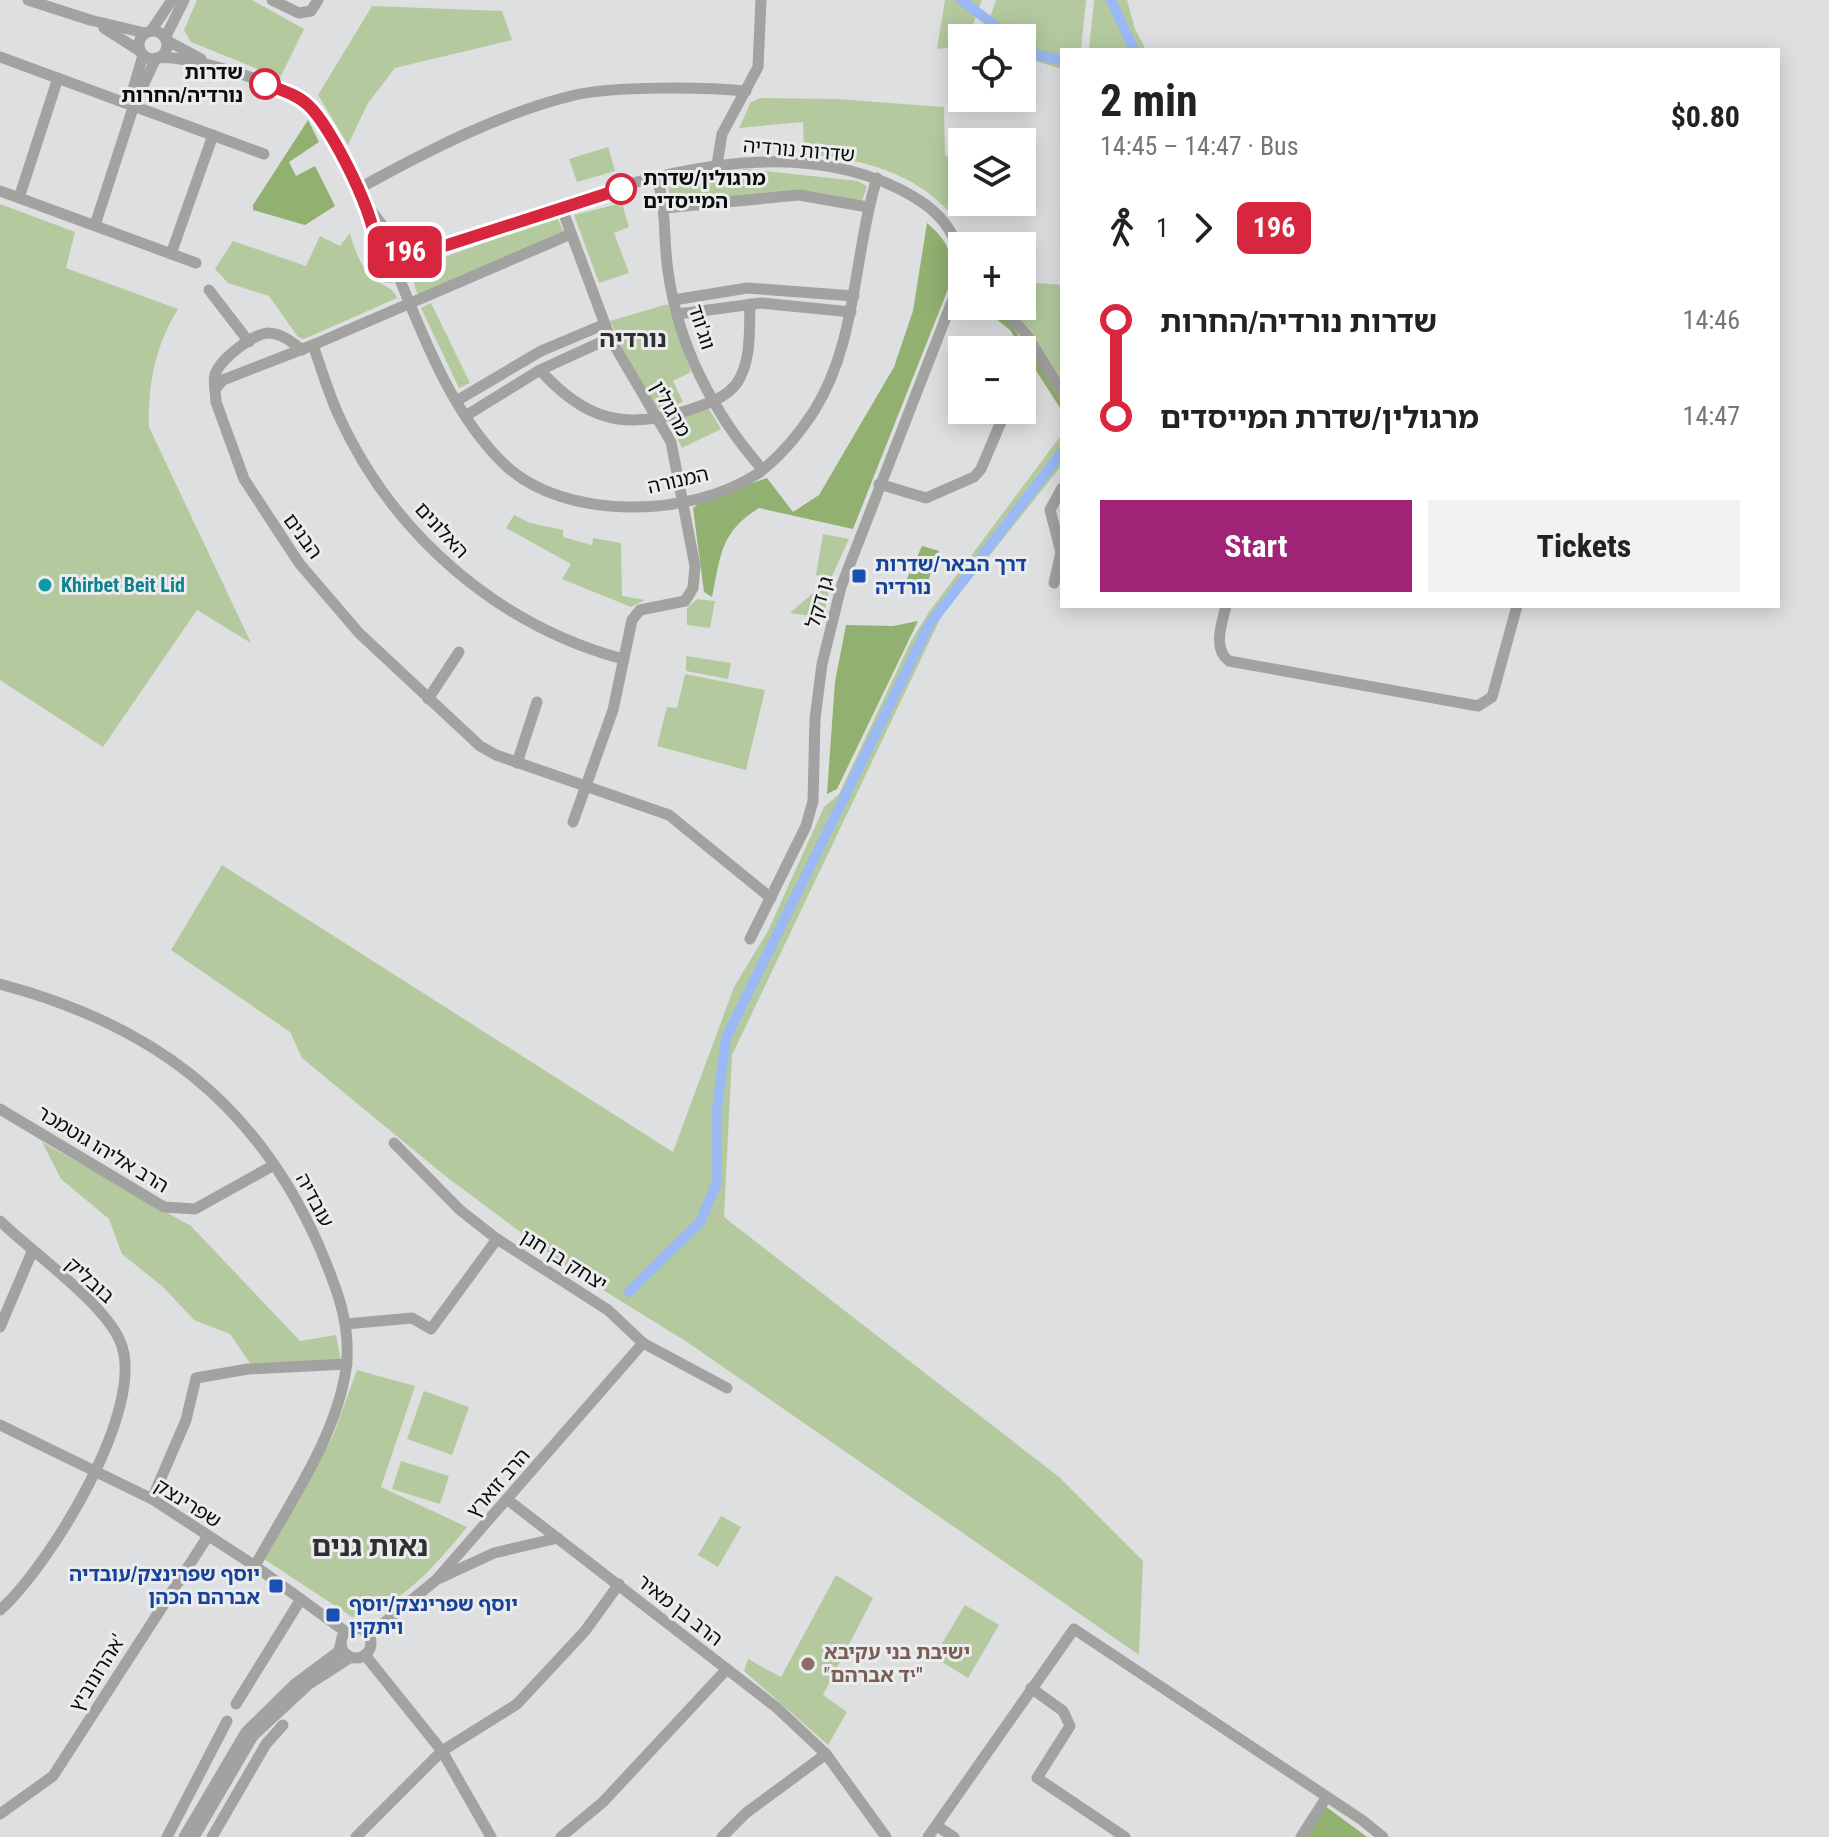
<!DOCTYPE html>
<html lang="en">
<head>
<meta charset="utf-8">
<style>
	:root { --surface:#fff; --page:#f2f2f2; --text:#222; --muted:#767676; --accent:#a02378 }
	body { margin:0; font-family:"Roboto Condensed","Noto Sans Hebrew",sans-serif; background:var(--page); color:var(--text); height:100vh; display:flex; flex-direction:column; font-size:30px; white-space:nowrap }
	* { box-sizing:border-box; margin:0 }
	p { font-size:26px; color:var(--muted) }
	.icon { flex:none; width:44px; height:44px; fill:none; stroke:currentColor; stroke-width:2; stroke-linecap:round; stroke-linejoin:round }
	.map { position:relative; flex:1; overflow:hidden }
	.drawer { position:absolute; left:1060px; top:48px; width:720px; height:560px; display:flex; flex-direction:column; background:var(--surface); border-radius:0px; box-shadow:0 4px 20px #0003 }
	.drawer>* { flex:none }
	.badge { padding:0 16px; border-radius:12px; font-size:28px; line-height:52px }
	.tools { position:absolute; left:948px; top:24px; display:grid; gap:16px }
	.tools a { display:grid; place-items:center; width:88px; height:88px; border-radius:0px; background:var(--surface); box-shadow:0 4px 20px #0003; font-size:40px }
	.map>.badge { position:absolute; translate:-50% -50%; box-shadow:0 0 0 4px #fff }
	.legs { display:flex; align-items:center; gap:12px; height:88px; padding:0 40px; font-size:26px }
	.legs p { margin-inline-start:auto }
	.head { display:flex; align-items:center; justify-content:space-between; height:136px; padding:0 40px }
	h1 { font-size:44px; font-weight:700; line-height:60px }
	.button { display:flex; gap:16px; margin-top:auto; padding:16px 40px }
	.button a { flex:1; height:92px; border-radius:0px; background:var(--accent); color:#fff; font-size:32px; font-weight:700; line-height:92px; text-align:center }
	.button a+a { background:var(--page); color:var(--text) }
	ul { padding:0 40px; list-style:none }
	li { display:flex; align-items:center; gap:28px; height:96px; font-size:30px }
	li i { display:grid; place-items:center; width:12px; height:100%; margin:0 10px; background:currentColor }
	li i::after { content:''; width:20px; height:20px; margin:-10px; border:6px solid; border-radius:50%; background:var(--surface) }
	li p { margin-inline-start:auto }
	li:first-child i { background:linear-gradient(#0000 50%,currentColor 0) }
	li:last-child i { background:linear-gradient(currentColor 50%,#0000 0) }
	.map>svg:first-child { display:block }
	.green { fill:#b4ca9e }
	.forest { fill:#92b070 }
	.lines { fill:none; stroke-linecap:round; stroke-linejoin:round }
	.canal { stroke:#9ab9f5; stroke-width:10 }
	.minor { stroke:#a2a2a1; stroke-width:11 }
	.line-1-casing { stroke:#fff; stroke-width:18 }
	.line-1 { stroke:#d7263d; stroke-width:12 }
	.stop-1-dot { fill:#fff; stroke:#d7263d; stroke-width:4 }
	.transit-dot { fill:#1a4fb4; stroke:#ebeced; stroke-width:3 }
	.culture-dot { fill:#0f9aa8; stroke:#ebeced; stroke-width:3 }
	.education-dot { fill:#8d6e63; stroke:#ebeced; stroke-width:3 }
	.labels { text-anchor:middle; stroke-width:6; stroke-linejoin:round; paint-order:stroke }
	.stop-label { font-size:20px; font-weight:bold; fill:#0b0b0c; stroke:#ebeced; text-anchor:end }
	.street-label { font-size:20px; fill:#0b0b0c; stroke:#ebeced }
	.transit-label { font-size:20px; font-weight:bold; fill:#164399; stroke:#ebeced; text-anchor:start }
	.culture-label { font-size:20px; font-weight:bold; fill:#0d838f; stroke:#ebeced; text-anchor:start }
	.education-label { font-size:20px; font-weight:bold; fill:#785e54; stroke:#ebeced; text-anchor:start }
	.quarter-label { font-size:24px; font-weight:bold; fill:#2f2f30; stroke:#ebeced }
	.district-label { font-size:28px; font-weight:bold; fill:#2f2f30; stroke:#ebeced }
</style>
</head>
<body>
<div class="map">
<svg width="1829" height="1837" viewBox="0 0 1829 1837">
	<rect width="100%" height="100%" fill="#dedfe0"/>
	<!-- green -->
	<g class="green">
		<polygon points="197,0 252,0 304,29 280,78 191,42 184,30"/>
		<polygon points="945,0 982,0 968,38 962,38 962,46 937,49"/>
		<polygon points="996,0 1086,0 1081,50 1062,50 1062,69 1022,57 1022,38 983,38"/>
		<polygon points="1094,0 1127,0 1135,29 1146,50 1089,50"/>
		<polygon points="372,6 502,11 512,40 395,68 368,103 348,145 318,95"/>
		<path d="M760,98l76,1 108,8 1,49 16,3 -7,58c-40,-46 -92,-58 -150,-63l-1,-32 -64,6 12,-26z"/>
		<polygon points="608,147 615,171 577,182 569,159"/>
		<polygon points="745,169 858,181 867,186 862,201 814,192 671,203 668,187"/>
		<polygon points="622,203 629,227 614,233 629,273 599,283 574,215"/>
		<path d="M0,204l75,28 -9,36 112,41c-23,37 -30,75 -29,118l102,216 -54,-33 -94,137 -103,-67z"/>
		<path d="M557,217l7,15 -146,63c-5,-12 -8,-21 4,-30z"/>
		<path d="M350,233c4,16 11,34 23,45 9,9 20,8 24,20l-93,41 -6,-2 -29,-41 -41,-13 -13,-14 18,-28 73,25 14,-30 20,10z"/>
		<polygon points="1022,282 1062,285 1062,381 1031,330 1008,306 1022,306"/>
		<polygon points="431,303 470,383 459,388 421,308"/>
		<polygon points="668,304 691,372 673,381 683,402 660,411 632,368 610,321"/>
		<polygon points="709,409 721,429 682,448 669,422"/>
		<polygon points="1062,434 1062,465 942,615 732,1055 724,1217 1059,1477 1143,1561 1139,1655 687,1342 574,1272 444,1175 302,1058 290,1032 171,950 222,865 673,1152 734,987 768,931 824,807 839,794 911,641 929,612"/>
		<polygon points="514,515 530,523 563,530 563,537 592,545 593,538 621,543 622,596 645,600 631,607 562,579 571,564 506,528"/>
		<polygon points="823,534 849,539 833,574 823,618 790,613 820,587 822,576 816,575"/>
		<polygon points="697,599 715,601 710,628 687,625 687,608"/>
		<polygon points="686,656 731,663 728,679 686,671"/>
		<polygon points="685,674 765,690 746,770 657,746 667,707 677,708"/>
		<polygon points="42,1142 191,1226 300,1341 336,1335 341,1361 250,1363 230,1334 194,1320 163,1287 122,1254 109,1219 61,1179"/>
		<path d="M357,1370l58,16 -34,101 86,40c-27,33 -70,85 -115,90l-88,-58 69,-123z"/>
		<polygon points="424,1391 469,1407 452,1455 407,1439"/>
		<polygon points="401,1461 449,1476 440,1504 392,1489"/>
		<polygon points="721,1516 741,1527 718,1567 698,1555"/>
		<polygon points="836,1575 873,1598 823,1695 847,1712 828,1745 744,1671 748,1659 781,1677"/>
		<polygon points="965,1605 999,1625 968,1678 934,1657"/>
	</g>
	<!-- forest -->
	<g class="forest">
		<polygon points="308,120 319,142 289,162 296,176 315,166 335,206 305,225 253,210 253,205"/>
		<path d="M927,223c22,19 27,32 23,61l-97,245 -94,-21c-39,24 -38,47 -47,89l-8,-5 -11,-84 10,-8 64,-22 26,34 26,-17 75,-128 19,-56z"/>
		<polygon points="962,297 962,306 996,306 1004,314 1062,398 1062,411 1010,330 990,314 955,314"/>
		<polygon points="922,546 939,551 924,592 905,583"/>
		<polygon points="918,621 837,789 827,794 835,682 846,625 893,626"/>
		<polygon points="1325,1806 1367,1837 1307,1837"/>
	</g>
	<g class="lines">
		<!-- canal -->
		<g class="canal">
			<polyline points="961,0 1012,38"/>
			<polyline points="1111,0 1134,50"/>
			<polyline points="1022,45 1037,55 1062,60"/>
			<polyline points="629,1292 700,1222 717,1182 717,1109 726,1038 929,625 1062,452"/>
		</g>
		<!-- minor -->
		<g class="minor">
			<polyline points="28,0 90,20 145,33"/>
			<polyline points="272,0 299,13 311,11 318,0"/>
			<polyline points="104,28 140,51"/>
			<polyline points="151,31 172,0"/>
			<circle cx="153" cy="45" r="14"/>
			<polyline points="165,38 184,0"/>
			<polyline points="166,40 201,59"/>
			<polyline points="0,57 264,154"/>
			<path d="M158,58c27,-4 125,26 147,44 22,17 75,120 70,148"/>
			<polyline points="134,105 132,93 143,55"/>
			<polyline points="717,165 722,134 758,67 761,0"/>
			<path d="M657,179c10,30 6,60 11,92 10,74 45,142 94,198"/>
			<path d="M358,189c65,-36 144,-77 217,-94 40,-9 129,-8 171,-4"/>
			<polyline points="0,191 196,263"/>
			<polyline points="19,198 58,78"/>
			<polyline points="561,206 610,338 671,442 695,566 693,588 685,601 640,610 632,620 613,710 573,822"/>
			<polyline points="665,208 799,195 868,207"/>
			<polyline points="372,212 398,245"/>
			<polyline points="95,225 134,105 156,58"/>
			<polyline points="571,234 313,345 223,380 215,389 216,402 244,479 299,563 359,633 480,746 496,755 669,815 771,898"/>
			<circle cx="389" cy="260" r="17"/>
			<polyline points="171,254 213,135"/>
			<path d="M405,268c35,-26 81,-38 122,-52 119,-40 269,-89 387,-19 32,19 50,46 46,84l-119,306 -19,77 -7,55 -2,82 -7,25 -56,113"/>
			<path d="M398,275c26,64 56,142 107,190 60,56 185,53 252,9 22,-16 42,-40 57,-63 44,-70 39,-156 63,-233"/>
			<polyline points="209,290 249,342"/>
			<polyline points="674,300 747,288 854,296"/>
			<polyline points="1001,306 1027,335 1062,392"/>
			<polyline points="678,314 761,303 851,312"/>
			<path d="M313,345c8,23 15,47 25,69 54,120 159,211 285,245"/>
			<path d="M540,370c45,50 84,61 149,40 18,-6 37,-12 48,-27 15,-23 12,-54 13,-79"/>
			<path d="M215,389c-1,-6 -2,-13 2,-19 7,-13 36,-36 51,-37 13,0 24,9 34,17"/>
			<polyline points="458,400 541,351 605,324"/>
			<polyline points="467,415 540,370 610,338"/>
			<polyline points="879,484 926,498 974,477 981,469 1006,410"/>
			<polyline points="1054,583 1061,552 1050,510 1062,488"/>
			<path d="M1226,606c-4,18 -14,42 3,55l249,45 14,-9 25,-91"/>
			<polyline points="428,699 459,652"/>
			<polyline points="517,763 537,702"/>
			<path d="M0,984c151,40 255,117 319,262 17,40 33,79 27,123 -10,69 -58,136 -91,197"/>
			<polyline points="0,1109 164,1207 195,1209 274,1165"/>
			<polyline points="394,1143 460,1210 497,1239 608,1310 643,1343 727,1388"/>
			<path d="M0,1221c33,32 103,81 120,120 29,65 -72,227 -120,269"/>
			<polyline points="346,1324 412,1318 431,1329 497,1239"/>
			<polyline points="0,1327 32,1252"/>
			<polyline points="0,1425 152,1499 255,1566 346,1632"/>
			<polyline points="152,1499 186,1420 196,1378 248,1369 347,1364"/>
			<polyline points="508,1500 776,1707 826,1754 886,1837"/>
			<polyline points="440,1578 494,1553 558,1538"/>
			<circle cx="356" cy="1643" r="15"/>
			<polyline points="369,1635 436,1580 643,1343"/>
			<polyline points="365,1655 442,1751 491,1837"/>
			<polyline points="1031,1688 1063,1711 1070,1726 1037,1778 1125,1837"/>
			<polyline points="236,1704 301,1599"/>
			<polyline points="0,1814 53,1776 208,1536"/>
			<polyline points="937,1826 954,1837"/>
			<polyline points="167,1837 227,1721"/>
			<polyline points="184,1837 246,1732 295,1684 338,1652 341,1644"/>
			<polyline points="194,1837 253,1736 309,1684 351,1657"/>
			<polyline points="212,1837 266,1744 283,1725"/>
			<polyline points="356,1837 442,1751 517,1704 585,1631 619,1584"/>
			<polyline points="561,1837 603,1802 727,1669"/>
			<polyline points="722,1837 746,1813 826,1754"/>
			<polyline points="928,1837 1074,1629 1362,1820 1383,1837"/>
			<polyline points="1301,1837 1326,1798"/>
		</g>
	</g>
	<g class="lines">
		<!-- line-1 casing -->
		<g class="line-1-casing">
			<path id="line-1" d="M265,84c15,6 32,10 44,22 21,19 71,116 66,144l12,-8 11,3 8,8 -1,15 33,-20 183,-59"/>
		</g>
		<!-- line-1 -->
		<use href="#line-1" class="line-1"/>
	</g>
	<!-- markers -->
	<g class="stop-1-dot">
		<circle cx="265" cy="84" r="14"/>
		<circle cx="621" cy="189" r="14"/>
	</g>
	<g class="transit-dot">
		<rect x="851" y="568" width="16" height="16" rx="4"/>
		<rect x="268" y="1578" width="16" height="16" rx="4"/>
		<rect x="325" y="1607" width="16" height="16" rx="4"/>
	</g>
	<circle class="culture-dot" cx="45" cy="585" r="8"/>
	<circle class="education-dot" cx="808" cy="1664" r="8"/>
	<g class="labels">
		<!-- stop labels -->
		<g class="stop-label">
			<text x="243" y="79">שדרות<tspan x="243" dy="23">נורדיה/החרות</tspan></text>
			<text x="643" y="185" text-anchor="start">מרגולין/שדרת<tspan x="643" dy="23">המייסדים</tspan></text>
		</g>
		<!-- street labels -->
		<g class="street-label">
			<text transform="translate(799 150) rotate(5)" y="7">שדרות נורדיה</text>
			<text transform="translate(702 327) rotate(72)" y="7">ווג'ווד</text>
			<text transform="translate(671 409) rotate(61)" y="7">מרגולין</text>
			<text transform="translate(678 480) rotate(-13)" y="7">המנורה</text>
			<text transform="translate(442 530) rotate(47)" y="7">האלונים</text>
			<text transform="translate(303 536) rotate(54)" y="7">הבנים</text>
			<text transform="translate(819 602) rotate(-74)" y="7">גן דקל</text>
			<text transform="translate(103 1149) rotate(31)" y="7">הרב אליהו גוטמכר</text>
			<text transform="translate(315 1200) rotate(62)" y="7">עובדיה</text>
			<text transform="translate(564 1260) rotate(32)" y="7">יצחק בן חנן</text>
			<text transform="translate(90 1280) rotate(42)" y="7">בובליק</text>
			<text transform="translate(498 1483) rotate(-49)" y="7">הרב זוארץ</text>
			<text transform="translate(188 1503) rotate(32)" y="7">שפרינצק</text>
			<text transform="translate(680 1610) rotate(38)" y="7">הרב בן מאיר</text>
			<text transform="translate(97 1673) rotate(-58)" y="7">אהרונוביץ'</text>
		</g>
		<!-- transit labels -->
		<g class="transit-label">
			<text x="875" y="571">דרך הבאר/שדרות<tspan x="875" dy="23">נורדיה</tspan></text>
			<text x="260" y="1581" text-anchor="end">יוסף שפרינצק/עובדיה<tspan x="260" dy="23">אברהם הכהן</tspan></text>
			<text x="349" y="1611">יוסף שפרינצק/יוסף<tspan x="349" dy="23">ויתקין</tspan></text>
		</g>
		<!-- culture labels -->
		<g class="culture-label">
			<text x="61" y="592">Khirbet Beit Lid</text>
		</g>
		<!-- education labels -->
		<g class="education-label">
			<text x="824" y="1659">ישיבת בני עקיבא<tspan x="824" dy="23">"יד אברהם"</tspan></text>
		</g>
		<!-- quarter labels -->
		<g class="quarter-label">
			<text x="633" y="347">נורדיה</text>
		</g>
		<!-- district labels -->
		<g class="district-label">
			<text x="370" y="1556">נאות גנים</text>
		</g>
	</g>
</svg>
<div class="tools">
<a><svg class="icon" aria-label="locate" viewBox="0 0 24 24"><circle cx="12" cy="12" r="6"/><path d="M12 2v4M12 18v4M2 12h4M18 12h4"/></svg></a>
<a><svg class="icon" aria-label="layers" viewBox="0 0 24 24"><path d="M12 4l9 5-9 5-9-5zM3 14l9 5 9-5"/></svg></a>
<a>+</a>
<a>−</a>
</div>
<b class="badge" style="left:405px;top:252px;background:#d7263d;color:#fff">196</b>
<section class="drawer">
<div class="head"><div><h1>2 min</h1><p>14:45 – 14:47 · Bus</p></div><b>$0.80</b></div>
<div class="legs"><svg class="icon" aria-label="walk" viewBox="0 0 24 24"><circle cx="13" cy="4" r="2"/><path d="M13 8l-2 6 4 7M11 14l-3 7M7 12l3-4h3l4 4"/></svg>1<svg class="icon" aria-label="forward" viewBox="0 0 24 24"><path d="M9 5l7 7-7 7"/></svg><b class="badge" style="background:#d7263d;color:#fff">196</b></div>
<ul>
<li><i style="color:#d7263d"></i><b>שדרות נורדיה/החרות</b><p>14:46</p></li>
<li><i style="color:#d7263d"></i><b>מרגולין/שדרת המייסדים</b><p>14:47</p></li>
</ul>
<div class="button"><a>Start</a><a>Tickets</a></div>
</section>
</div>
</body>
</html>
